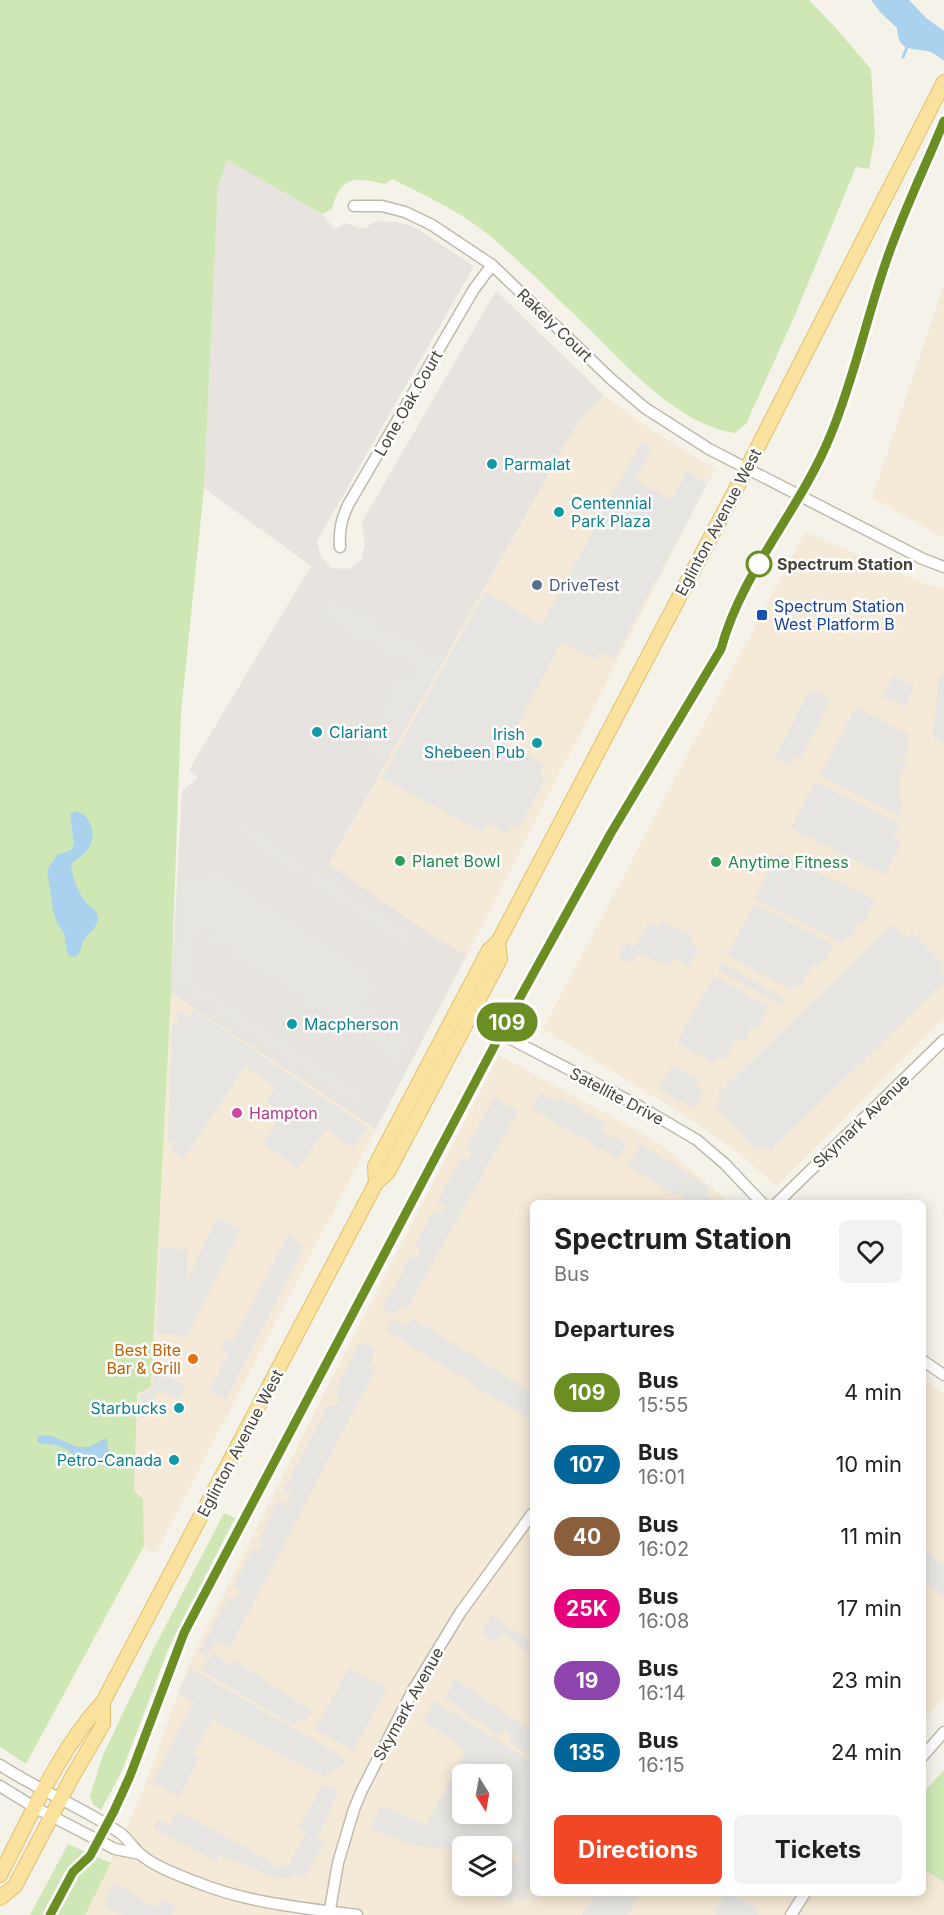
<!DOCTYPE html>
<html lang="en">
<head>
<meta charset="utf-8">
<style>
	:root { --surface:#fff; --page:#f2f2f2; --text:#202124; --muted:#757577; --accent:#f24724 }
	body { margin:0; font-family:Inter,sans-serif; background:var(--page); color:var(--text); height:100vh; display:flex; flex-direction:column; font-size:22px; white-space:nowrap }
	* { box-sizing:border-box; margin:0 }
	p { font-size:20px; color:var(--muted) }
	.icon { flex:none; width:33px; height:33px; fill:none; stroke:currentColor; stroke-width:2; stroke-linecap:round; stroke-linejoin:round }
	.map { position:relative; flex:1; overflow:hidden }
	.drawer { position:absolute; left:530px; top:1200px; width:396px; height:696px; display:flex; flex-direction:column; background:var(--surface); border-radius:9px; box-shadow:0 3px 15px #0003 }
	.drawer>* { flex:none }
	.badge { padding:0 12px; border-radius:20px; font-size:21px; line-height:39px }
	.needle { width:39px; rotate:169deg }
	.buttons { position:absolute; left:452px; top:1764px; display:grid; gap:12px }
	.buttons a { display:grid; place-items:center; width:60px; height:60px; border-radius:9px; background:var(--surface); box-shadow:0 3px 15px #0003; font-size:30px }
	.map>.badge { position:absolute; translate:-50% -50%; box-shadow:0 0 0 3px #fff }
	h2 { padding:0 24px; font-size:22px; line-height:54px }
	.round { display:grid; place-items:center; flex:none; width:63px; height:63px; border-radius:9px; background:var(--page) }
	.summary { display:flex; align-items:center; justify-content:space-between; height:102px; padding:0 24px }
	h1 { font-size:28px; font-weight:700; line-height:45px }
	.button { display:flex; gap:12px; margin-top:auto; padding:12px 24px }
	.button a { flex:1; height:69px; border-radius:9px; background:var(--accent); color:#fff; font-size:24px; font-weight:700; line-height:69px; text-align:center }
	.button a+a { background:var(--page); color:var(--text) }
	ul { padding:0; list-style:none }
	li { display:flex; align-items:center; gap:18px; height:72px; padding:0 24px }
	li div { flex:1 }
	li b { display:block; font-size:22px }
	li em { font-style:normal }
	li .badge { min-width:66px; font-weight:700; text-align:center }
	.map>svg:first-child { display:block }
	.commercial { fill:#f5e9d7; fill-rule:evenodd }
	.industrial { fill:#e7e4df }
	.green { fill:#cfe7b5 }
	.parking { fill:#e6e5e2; fill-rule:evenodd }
	.water { fill:#aad1ee }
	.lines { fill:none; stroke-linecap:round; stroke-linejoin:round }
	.stream { stroke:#aad1ee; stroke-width:3 }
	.minor-casing { stroke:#c0baad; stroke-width:13 }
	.major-casing { stroke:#e0c06d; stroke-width:16 }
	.minor { stroke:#fff; stroke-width:10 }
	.major { stroke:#fae29e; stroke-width:14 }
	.line-casing { stroke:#fff; stroke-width:14 }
	.line { stroke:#6b8e23; stroke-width:9 }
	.culture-dot { fill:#0f9aa8; stroke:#fff; stroke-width:2 }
	.stop-dot { fill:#fff; stroke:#6b8e23; stroke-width:3 }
	.service-dot { fill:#5c6f8a; stroke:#fff; stroke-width:2 }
	.transit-dot { fill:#1a4fb4; stroke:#fff; stroke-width:2 }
	.leisure-dot { fill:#2e9e5b; stroke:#fff; stroke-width:2 }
	.hotel-dot { fill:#d1479c; stroke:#fff; stroke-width:2 }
	.food-dot { fill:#e8710a; stroke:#fff; stroke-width:2 }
	.labels { text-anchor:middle; stroke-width:5; stroke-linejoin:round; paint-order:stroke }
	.street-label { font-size:16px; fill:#484338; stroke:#fff }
	.culture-label { font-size:16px; fill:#0d838f; stroke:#fff; text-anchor:start }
	.stop-label { font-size:16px; font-weight:bold; fill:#484338; stroke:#fff; text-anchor:start }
	.service-label { font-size:16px; fill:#4e5e75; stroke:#fff; text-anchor:start }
	.transit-label { font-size:16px; fill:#164399; stroke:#fff; text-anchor:start }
	.leisure-label { font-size:16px; fill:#27864d; stroke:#fff; text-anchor:start }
	.hotel-label { font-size:16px; fill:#b23c85; stroke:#fff; text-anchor:start }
	.food-label { font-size:16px; fill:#c56008; stroke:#fff; text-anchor:end }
</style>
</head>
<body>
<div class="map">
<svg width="944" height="1915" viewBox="0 0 944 1915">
	<rect width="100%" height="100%" fill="#f5f2ea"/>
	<!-- commercial -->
	<g class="commercial">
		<polygon points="944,284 944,538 872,498"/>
		<polygon points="604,395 653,431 715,469 467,955 439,940 329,865 577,424"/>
		<polygon points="805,532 926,584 944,589 944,1017 777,1186 737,1152 681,1113 543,1029"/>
		<polygon points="171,993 376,1129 155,1554 144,1546 143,1499 134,1491 134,1457 137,1393 151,1387"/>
		<path d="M499,1055l162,89 69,59h-198v690h390l1,-25 21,14v33h-859l57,-121 46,-128 135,-270zM462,1774h39v40h-39zM462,1846h39v40h-39z"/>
		<polygon points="922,1377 944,1394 944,1695 923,1723"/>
	</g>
	<!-- industrial -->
	<polygon class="industrial" points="227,159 322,214 335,229 346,223 358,228 365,228 376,221 397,222 416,228 474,266 317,541 321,557 332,568 348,569 361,560 365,545 362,522 496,291 604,395 577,424 329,864 439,940 467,955 376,1129 171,993 182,791 198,778 189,770 311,566 204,488 218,186"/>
	<!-- green -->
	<g class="green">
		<path d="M0,0h809l25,26 37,43 4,67 -6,33 -13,-2 -61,148 -49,109 -11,9c-59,-9 -111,-70 -152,-110 -31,-30 -61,-60 -93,-87 -30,-25 -64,-40 -98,-57l-7,5c-29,-6 -44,-10 -53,25l-10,5 -95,-54 -9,26 -14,302 -23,225 -10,280 -20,394 -14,7 -3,97 9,8 1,47 -118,218 -26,-17z"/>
		<polygon points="224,1513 235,1518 169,1647 122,1771 101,1810 93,1804 90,1796 103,1755 153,1650"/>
		<polygon points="944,1770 944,1882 922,1868 923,1793"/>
		<polygon points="68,1844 111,1863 85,1915 30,1915"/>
	</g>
	<!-- parking -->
	<g class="parking">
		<polygon points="641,442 652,448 635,480 671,500 687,471 707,484 614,659 600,652 596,660 562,642 507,744 545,765 539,775 546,778 518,828 512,825 507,834 488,823 483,832 382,778 485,592 542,625"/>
		<polygon points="330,597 440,662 383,762 361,750 401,678 410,682 416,669 416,664 411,656 406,663 321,614"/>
		<polygon points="939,675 944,675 944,748 941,740 933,738"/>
		<polygon points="893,676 915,686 905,707 883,697"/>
		<polygon points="810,689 831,699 800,759 794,756 790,765 775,758"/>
		<polygon points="856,707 909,735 905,744 910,747 902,761 907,764 898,780 902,782 898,789 902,791 898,799 903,803 897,815 820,775"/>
		<polygon points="815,781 900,824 893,837 902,842 885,875 791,828"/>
		<polygon points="229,815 415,940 411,946 225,821"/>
		<polygon points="778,853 875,900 863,924 859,922 850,939 846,937 843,943 755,899"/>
		<polygon points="213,872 375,980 361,1006 410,1039 396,1060 211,937 214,931 205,928 197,934 194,985 362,1097 358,1104 194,992 194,989 174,986 182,874 208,878"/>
		<polygon points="754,904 834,945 826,960 822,959 818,967 813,964 801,987 795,984 792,990 727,955"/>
		<polygon points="663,922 693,936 689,943 698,949 689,966 674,957 669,966 638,953 631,963 618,957 626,943 634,946 636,945 648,923 659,928"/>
		<polygon points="892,924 906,938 912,932 944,965 944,969 941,972 944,975 944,982 770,1151 764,1146 757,1151 715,1106 722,1101 715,1097"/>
		<polygon points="721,963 785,998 781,1004 717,970"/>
		<polygon points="714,976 769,1006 757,1029 752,1026 744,1042 737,1038 724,1060 719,1057 715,1064 677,1042"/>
		<polygon points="194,1010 368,1128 353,1148 326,1129 298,1168 263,1144 282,1112 266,1101 276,1087 245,1067 183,1159 170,1150 175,1143 168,1141 172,1023 180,1023 175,1017 180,1011 188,1017"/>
		<polygon points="672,1065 699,1079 695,1086 704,1091 694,1108 659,1089"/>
		<polygon points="540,1093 556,1102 560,1097 606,1124 602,1131 626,1145 618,1159 531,1108"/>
		<polygon points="494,1098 518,1111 407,1309 401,1306 396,1315 382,1308 411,1256 416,1259 421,1250 414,1246 434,1209 441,1213 445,1207 437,1202 462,1157 468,1161 473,1152 466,1148"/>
		<polygon points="641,1144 710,1187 705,1195 713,1200 712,1203 686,1203 680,1191 676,1196 628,1165"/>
		<polygon points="217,1218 241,1229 187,1336 156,1333 160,1247 187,1249 187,1281"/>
		<polygon points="288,1235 304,1247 226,1400 209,1391 229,1353 221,1348 225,1338 233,1341"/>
		<polygon points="412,1318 532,1393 532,1421 386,1330 393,1319 406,1327"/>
		<polygon points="360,1342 375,1351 370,1364 376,1368 230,1648 216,1642 207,1656 199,1652 229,1597 235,1600 240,1590 233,1587 253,1549 261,1551 264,1545 257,1542 278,1501 286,1504 291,1493 284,1490 328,1405 335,1407 340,1396 334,1394"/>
		<polygon points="154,1369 185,1386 179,1399 157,1391 146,1418 137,1418 140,1395 153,1387"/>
		<polygon points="923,1548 944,1565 944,1596 923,1579"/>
		<polygon points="491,1615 532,1643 532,1656 503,1633 497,1643 482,1632"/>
		<polygon points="213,1653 230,1665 234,1660 312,1711 304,1723 297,1719 293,1725 200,1669"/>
		<polygon points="349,1668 387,1689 353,1750 315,1729"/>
		<polygon points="191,1669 334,1752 347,1763 323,1776 212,1719 194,1754 200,1757 179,1797 152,1783 194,1702 178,1692"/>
		<polygon points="455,1679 532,1732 532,1758 509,1742 511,1736 505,1730 499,1736 445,1698"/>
		<path d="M434,1701l98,61v121l-9,18 -8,-6 -4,8 -16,-7 17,-36 8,3 -2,-8 -11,-7 -1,9 -5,-1v-10h-39v5l-51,-6 -40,-17 10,-23 45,20 40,-74 -42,-31zM501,1774v40h-39v-40z"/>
		<polygon points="323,1784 338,1792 317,1839 324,1843 304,1878 295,1874 290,1878 278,1879 220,1855 216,1861 153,1828 158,1819 169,1826 177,1811 271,1861 270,1865 274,1867 284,1867 289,1864 306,1832 299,1826"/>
		<polygon points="114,1883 156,1908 162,1900 177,1906 171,1915 122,1915 104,1905"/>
		<polygon points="597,1893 641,1893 627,1915 582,1915"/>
		<polygon points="727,1893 731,1893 759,1912 757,1915 717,1915 714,1912"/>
	</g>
	<!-- water -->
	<g class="water">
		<path d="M871,0h38l17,18 18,13v30c-5,-4 -11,-9 -17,-10 -17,-3 -29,0 -30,-23l-16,-15z"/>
		<path d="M74,811c17,2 24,25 14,38 -4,7 -12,9 -17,16 1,12 7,27 14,36 5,7 15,10 13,19 -2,8 -9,13 -14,20 -4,6 -2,12 -8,17l-7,-1 -2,-5 -3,-18 -7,-10 -4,-13 -6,-40 10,-15 14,-5 3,-6 -4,-29z"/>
		<path d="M38,1435l14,1 26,11h11l17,-9c5,20 4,27 -18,30 -10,-8 -19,-20 -32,-23 -7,-1 -11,0 -19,-3z"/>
	</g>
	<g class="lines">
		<!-- stream -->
		<polyline class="stream" points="903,57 908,45"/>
		<!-- minor casing -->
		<g class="minor-casing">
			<g id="minor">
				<polyline points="354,206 382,206 405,212 432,225 492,265 611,379 645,408 709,449 923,559 944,567"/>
				<path d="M340,547c-1,-16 1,-27 8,-42l126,-216 18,-24"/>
				<polyline points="463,1014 639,1106 697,1140 725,1164 762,1203"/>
				<polyline points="777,1203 944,1040"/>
				<polyline points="922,1360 944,1375"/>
				<polyline points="922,1757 944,1732"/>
				<path d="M0,1765c38,25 82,42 120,68 7,5 12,13 19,20 14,13 39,22 57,29 51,21 107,26 161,33"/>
				<polyline points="0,1786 34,1807 115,1849 140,1854"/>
				<polyline points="329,1915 338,1863 354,1809 362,1790 412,1692 460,1613 532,1514"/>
				<polyline points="791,1915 805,1893"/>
			</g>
		</g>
		<!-- major casing -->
		<g class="major-casing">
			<g id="major">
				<polyline points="376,1183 375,1166 489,950 498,942 747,468 944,82"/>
				<path d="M0,1875c30,-57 59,-126 103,-173l273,-519 12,-11 112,-213 -2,-17"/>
				<polyline points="0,1898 15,1886 71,1779 103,1724 103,1702"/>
			</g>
		</g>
		<!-- minor -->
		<use href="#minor" class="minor"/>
		<!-- major -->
		<use href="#major" class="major"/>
	</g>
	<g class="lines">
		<!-- line casing -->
		<g class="line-casing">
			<path id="line" d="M50,1915l23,-43 17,-16 24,-45 16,-35 54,-143 11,-21 322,-609 94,-170 110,-184c21,-78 80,-140 110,-215 24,-58 36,-119 57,-178 16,-46 38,-91 56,-135"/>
		</g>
		<!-- line -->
		<use href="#line" class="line"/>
	</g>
	<!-- markers -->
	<g class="culture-dot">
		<circle cx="492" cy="464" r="6"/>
		<circle cx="559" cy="512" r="6"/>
		<circle cx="317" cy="732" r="6"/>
		<circle cx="537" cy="743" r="6"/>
		<circle cx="292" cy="1024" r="6"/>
		<circle cx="179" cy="1408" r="6"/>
		<circle cx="174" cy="1460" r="6"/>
	</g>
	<circle class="stop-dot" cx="759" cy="564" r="12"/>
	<circle class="service-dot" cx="537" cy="585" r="6"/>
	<rect class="transit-dot" x="756" y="609" width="12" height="12" rx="3"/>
	<g class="leisure-dot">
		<circle cx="400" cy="861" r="6"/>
		<circle cx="716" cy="862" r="6"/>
	</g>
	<circle class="hotel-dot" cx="237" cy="1113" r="6"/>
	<circle class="food-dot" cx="193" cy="1359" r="6"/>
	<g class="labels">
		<!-- street labels -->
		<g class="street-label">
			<text transform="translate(555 325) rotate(44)" y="6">Rakely Court</text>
			<text transform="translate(408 403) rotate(-60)" y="6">Lone Oak Court</text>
			<text transform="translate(718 522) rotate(-62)" y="6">Eglinton Avenue West</text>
			<text transform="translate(617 1096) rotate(28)" y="6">Satellite Drive</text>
			<text transform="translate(861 1121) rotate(-44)" y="6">Skymark Avenue</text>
			<text transform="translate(240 1443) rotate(-62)" y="6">Eglinton Avenue West</text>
			<text transform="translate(408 1704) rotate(-61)" y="6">Skymark Avenue</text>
		</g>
		<!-- culture labels -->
		<g class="culture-label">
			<text x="504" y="470">Parmalat</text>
			<text x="571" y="509">Centennial<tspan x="571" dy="18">Park Plaza</tspan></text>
			<text x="329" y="738">Clariant</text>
			<text x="525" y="740" text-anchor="end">Irish<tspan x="525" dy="18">Shebeen Pub</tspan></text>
			<text x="304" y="1030">Macpherson</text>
			<text x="167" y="1414" text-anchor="end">Starbucks</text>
			<text x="162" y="1466" text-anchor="end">Petro-Canada</text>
		</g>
		<!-- stop labels -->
		<g class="stop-label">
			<text x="777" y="570">Spectrum Station</text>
		</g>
		<!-- service labels -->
		<g class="service-label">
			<text x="549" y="591">DriveTest</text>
		</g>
		<!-- transit labels -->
		<g class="transit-label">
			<text x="774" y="612">Spectrum Station<tspan x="774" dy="18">West Platform B</tspan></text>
		</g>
		<!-- leisure labels -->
		<g class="leisure-label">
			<text x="412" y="867">Planet Bowl</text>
			<text x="728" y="868">Anytime Fitness</text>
		</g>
		<!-- hotel labels -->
		<g class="hotel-label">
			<text x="249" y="1119">Hampton</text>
		</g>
		<!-- food labels -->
		<g class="food-label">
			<text x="181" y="1356">Best Bite<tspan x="181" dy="18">Bar &amp; Grill</tspan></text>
		</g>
	</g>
</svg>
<div class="buttons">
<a><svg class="needle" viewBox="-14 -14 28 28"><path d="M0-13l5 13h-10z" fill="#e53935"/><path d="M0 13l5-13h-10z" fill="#757577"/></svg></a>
<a><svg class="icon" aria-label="layers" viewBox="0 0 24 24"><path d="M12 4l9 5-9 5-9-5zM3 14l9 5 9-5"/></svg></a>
</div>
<b class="badge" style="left:507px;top:1022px;background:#6b8e23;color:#fff">109</b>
<section class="drawer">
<div class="summary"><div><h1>Spectrum Station</h1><p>Bus</p></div><a class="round"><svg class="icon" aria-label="heart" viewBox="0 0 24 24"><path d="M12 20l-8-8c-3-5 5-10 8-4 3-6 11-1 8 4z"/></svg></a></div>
<h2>Departures</h2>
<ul>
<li><span class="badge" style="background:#6b8e23;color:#fff">109</span><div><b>Bus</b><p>15:55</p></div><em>4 min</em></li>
<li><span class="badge" style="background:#069;color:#fff">107</span><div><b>Bus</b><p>16:01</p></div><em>10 min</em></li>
<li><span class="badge" style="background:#8b5e3c;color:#fff">40</span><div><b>Bus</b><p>16:02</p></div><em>11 min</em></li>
<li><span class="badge" style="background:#e6007e;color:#fff">25K</span><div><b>Bus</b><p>16:08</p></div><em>17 min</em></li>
<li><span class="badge" style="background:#8e44ad;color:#fff">19</span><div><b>Bus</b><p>16:14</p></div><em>23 min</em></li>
<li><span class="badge" style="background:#069;color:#fff">135</span><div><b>Bus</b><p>16:15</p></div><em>24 min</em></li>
</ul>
<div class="button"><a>Directions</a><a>Tickets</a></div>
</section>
</div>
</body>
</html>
